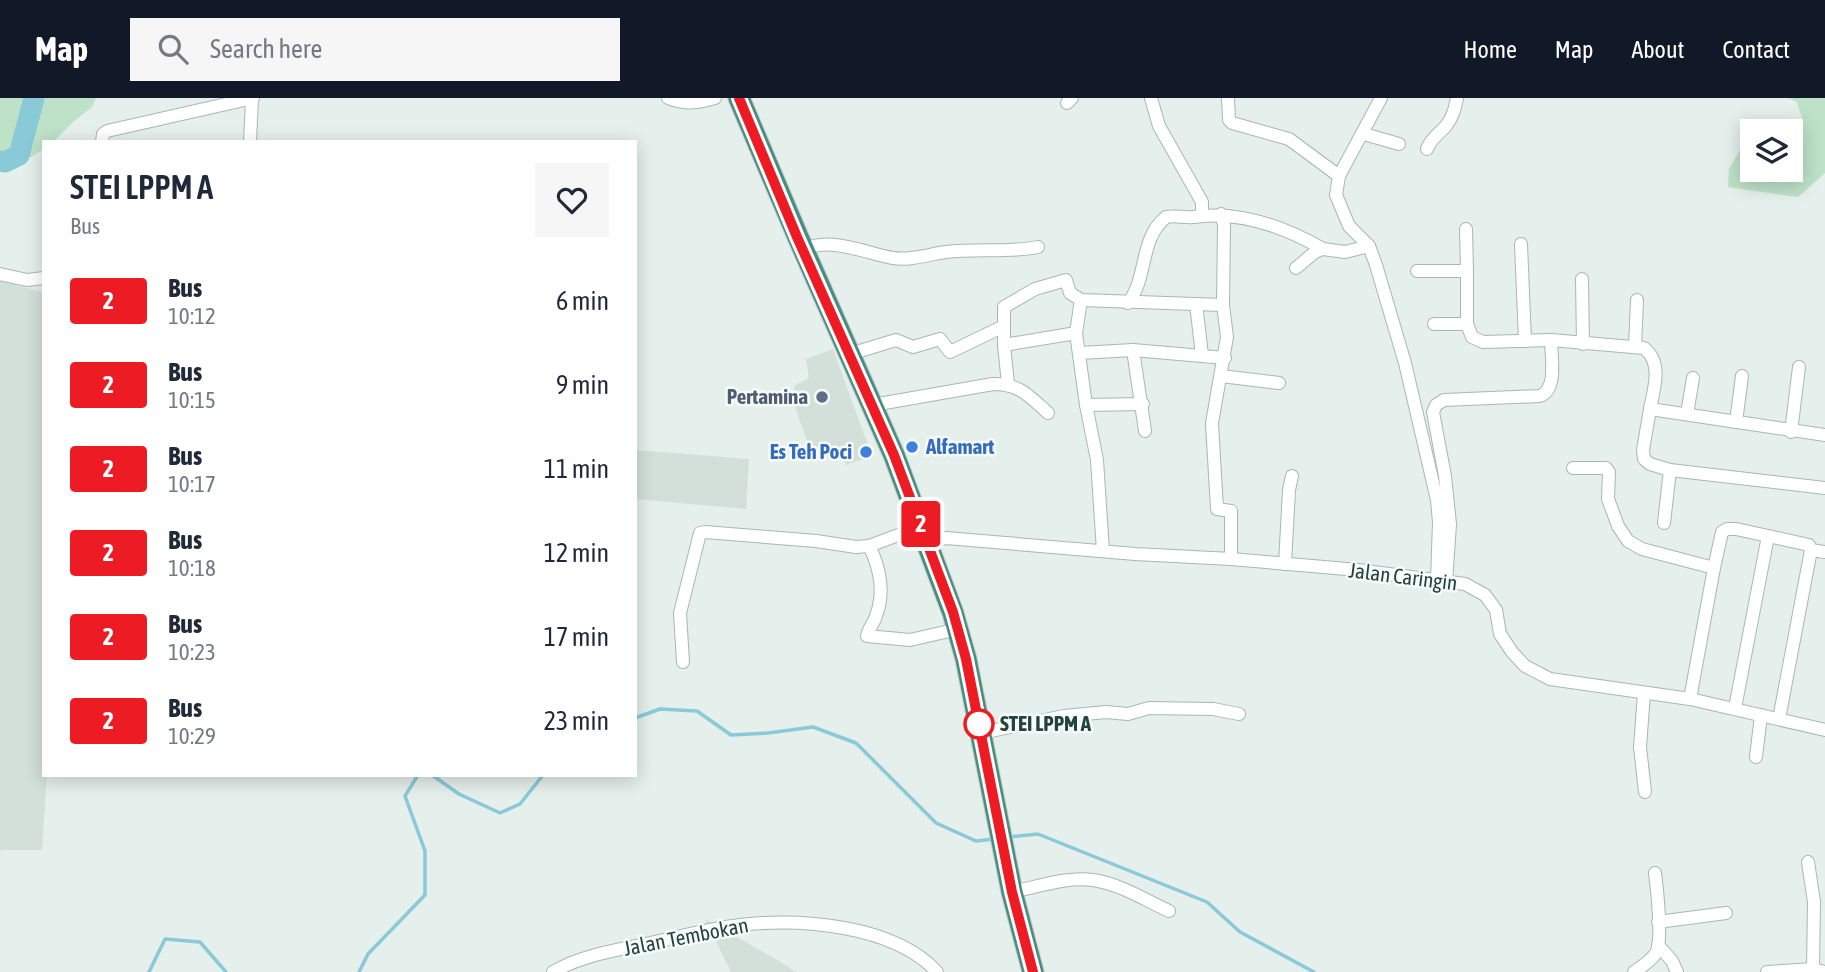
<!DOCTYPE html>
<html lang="en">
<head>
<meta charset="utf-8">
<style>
	:root { --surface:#fff; --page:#f6f6f7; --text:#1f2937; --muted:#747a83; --accent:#111827 }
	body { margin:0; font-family:"Asap Condensed",sans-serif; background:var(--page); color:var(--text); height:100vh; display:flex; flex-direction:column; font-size:26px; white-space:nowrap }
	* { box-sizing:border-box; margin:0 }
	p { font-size:23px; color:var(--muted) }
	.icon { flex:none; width:38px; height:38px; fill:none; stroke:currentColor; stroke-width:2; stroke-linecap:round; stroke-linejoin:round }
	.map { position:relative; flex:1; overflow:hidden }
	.details { position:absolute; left:42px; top:42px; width:595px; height:637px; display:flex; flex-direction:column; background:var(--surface); border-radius:0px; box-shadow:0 4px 18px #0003 }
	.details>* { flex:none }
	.badge { padding:0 14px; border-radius:5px; font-size:24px; line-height:46px }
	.buttons { position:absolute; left:1740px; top:21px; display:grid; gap:14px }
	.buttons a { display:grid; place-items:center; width:63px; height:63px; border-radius:0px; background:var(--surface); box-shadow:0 4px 18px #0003; font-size:35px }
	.map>.badge { position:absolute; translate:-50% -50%; box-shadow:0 0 0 4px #fff }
	.round { display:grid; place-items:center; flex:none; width:74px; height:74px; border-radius:0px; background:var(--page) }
	.summary { display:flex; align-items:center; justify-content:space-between; height:119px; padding:0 28px }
	h1 { font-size:33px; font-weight:600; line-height:52px }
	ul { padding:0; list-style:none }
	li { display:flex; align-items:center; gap:21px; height:84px; padding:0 28px }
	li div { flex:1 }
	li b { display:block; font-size:26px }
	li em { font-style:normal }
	li .badge { min-width:77px; font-weight:700; text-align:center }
	header { display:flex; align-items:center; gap:42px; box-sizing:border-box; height:98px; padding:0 35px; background:var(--accent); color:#fff }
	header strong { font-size:33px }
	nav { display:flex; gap:38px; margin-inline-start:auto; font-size:24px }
	.search { width:490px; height:63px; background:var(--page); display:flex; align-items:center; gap:18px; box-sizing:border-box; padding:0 24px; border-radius:0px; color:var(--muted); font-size:26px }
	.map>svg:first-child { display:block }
	.built { fill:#d3e0da }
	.green { fill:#bde2c8 }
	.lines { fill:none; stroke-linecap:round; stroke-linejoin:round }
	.stream { stroke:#89c9d8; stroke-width:3.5 }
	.river { stroke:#89c9d8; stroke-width:21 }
	.minor-casing { stroke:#a7b8b3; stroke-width:14 }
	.trunk-casing { stroke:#c1cbc8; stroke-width:23 }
	.minor { stroke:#fff; stroke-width:12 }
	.trunk { stroke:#488e80; stroke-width:21 }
	.line-casing { stroke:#fff; stroke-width:16 }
	.line { stroke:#ed1c24; stroke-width:10 }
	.service-dot { fill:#5c6f8a; stroke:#f7fbf9; stroke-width:2.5 }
	.shop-dot { fill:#3f7fe0; stroke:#f7fbf9; stroke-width:2.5 }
	.stop-dot { fill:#fff; stroke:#ed1c24; stroke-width:3.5 }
	.labels { text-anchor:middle; stroke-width:5; stroke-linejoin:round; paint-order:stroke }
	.service-label { font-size:21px; font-weight:bold; fill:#4e5e75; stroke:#f7fbf9; text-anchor:end }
	.shop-label { font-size:21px; font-weight:bold; fill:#366cbe; stroke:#f7fbf9; text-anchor:start }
	.street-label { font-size:21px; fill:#22443c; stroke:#f7fbf9 }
	.stop-label { font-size:21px; font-weight:bold; fill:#22443c; stroke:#f7fbf9; text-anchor:start }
</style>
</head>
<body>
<header>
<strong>Map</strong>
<div class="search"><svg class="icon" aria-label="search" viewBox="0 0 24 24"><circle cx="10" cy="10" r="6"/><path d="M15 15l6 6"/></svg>Search here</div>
<nav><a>Home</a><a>Map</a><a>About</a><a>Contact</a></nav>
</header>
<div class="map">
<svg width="1825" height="874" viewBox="0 0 1825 874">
	<rect width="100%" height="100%" fill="#e5efeb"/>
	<!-- built -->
	<g class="built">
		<polygon points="0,182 44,195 44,677 47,677 42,752 1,752 0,756"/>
		<polygon points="833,251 872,358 846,367 838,351 810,351 795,309 794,288 809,280 806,261"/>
		<polygon points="635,352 749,361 746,411 635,401"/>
		<polygon points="705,821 779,863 796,874 731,874"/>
	</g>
	<!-- green -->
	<g class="green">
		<path d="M0,0h96l-4,9 -18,14 -21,21h-9v7c-14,9 -27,17 -44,17z"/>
		<polygon points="1788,0 1825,0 1825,75 1798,99 1728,89 1729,71 1743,47 1752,45 1752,72 1790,72 1790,33 1787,33 1803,23 1797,4"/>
	</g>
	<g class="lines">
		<!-- stream -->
		<g class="stream">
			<polyline points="635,620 660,611 697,613 731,637 768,635 813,629 856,645 936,725 976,743 994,741"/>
			<polyline points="432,677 459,696 500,715 520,706 543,677"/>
			<polyline points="1008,739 1038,736 1207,804 1240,834 1314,874"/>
			<polyline points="149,874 165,841 200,844 226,874"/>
			<polyline points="359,874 368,856 425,797 425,753 405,698 418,677"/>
		</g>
		<!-- river -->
		<polyline class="river" points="0,63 5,64 19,57 34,0"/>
		<!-- minor casing -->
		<g class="minor-casing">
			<g id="minor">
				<path d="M668,0c18,7 29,5 47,0"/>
				<polyline points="1151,0 1159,28 1202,104 1202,116"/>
				<polyline points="1228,0 1229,22 1232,25 1289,41 1339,78"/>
				<polyline points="1381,0 1339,78 1336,97 1349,128 1369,148 1376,167 1405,265 1437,402 1439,424 1437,482"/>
				<polyline points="1067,5 1072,0"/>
				<polyline points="1364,36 1399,46"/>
				<polyline points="102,44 103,36 107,33 253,0"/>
				<polyline points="250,44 252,1"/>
				<path d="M1427,51c4,-11 12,-15 19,-23 7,-9 9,-18 11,-28"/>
				<polyline points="1221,116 1224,127 1223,207 1227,239 1212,325 1217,411 1231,413 1231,461"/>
				<polyline points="1466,131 1467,173"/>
				<polyline points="1521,146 1525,243"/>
				<path d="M803,152c27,-14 62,3 90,8 18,3 36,-4 53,-6 31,-4 62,1 92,-5"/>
				<polyline points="1296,170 1315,154 1323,151 1345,154 1369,148"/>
				<polyline points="1417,173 1467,173 1467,226 1472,239 1483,244 1551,242"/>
				<polyline points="0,176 27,182 44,180"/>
				<polyline points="1582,181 1583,246"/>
				<polyline points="1081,202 1076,235 1086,307 1097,362 1103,453"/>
				<path d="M1128,205c20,-25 11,-64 38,-86 9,-2 18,1 27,0 46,-7 90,9 130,32"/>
				<polyline points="1196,206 1202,257"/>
				<polyline points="1434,226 1467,226"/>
				<polyline points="1004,247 1076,235"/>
				<polyline points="1635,249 1637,202"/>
				<polyline points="1133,252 1145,333"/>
				<polyline points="1080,255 1133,252 1225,260"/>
				<polyline points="850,256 896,242 913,249 940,241 950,254 1004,228"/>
				<polyline points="1221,278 1279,285"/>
				<polyline points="1008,286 1004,247 1004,209 1035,191 1066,182 1070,195 1081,202 1223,207"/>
				<path d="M873,307l120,-21c27,0 36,12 55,29"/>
				<polyline points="1086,307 1143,306"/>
				<polyline points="1650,311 1643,352 1644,361 1650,366 1670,372 1825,390"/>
				<polyline points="1687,316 1693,280"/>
				<polyline points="1736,324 1742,278"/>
				<polyline points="1791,334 1799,269"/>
				<polyline points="1573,370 1606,370 1609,374 1608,401 1618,428 1628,443 1642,451 1714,470 1690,601"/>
				<polyline points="1664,425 1670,372"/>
				<polyline points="928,445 946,440 1135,456 1231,461 1358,472 1465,486 1485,497 1496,512 1500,536 1512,554 1525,568 1550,581 1690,601 1825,632"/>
				<path d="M869,448c11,21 16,47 7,70 -2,7 -8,13 -9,20l43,4 48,-11"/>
				<polyline points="1285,466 1289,392 1292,378"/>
				<polyline points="1714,470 1722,434 1727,431 1736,431 1809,447 1811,452 1825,454"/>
				<path d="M1446,484l4,-58 -5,-48 -12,-64 3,-7 8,-5 96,-4c18,-7 11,-39 11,-56l93,8c19,15 10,40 6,61l175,26"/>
				<polyline points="683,564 680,515 700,435 705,434 816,443 856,449 869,448 922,428"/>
				<polyline points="1644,595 1640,649 1645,694"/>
				<polyline points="1735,610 1768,438"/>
				<polyline points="1779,621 1811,452"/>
				<polyline points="981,635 1064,618 1106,614 1128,616 1149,610 1213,611 1239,616"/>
				<polyline points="1756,659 1761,617"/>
				<polyline points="1808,764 1814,804 1813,871"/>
				<path d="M1012,794c25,-5 56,-16 81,-12 27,4 52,20 76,31"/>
				<polyline points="1658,824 1726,815"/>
				<polyline points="1658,847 1672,863 1677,874"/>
				<path d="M553,874c28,-17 65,-22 97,-29 30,-6 60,-15 90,-18 61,-7 154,0 197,47"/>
				<path d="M1634,874c7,-5 17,-11 22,-19 7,-12 1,-65 -1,-80"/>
				<polyline points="1767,874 1813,871 1824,874"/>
			</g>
		</g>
		<!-- trunk casing -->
		<g class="trunk-casing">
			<polyline id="trunk" points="739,0 798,139 894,357 953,515 966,561 1012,794 1033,874"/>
		</g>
		<!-- minor -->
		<use href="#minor" class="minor"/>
		<!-- trunk -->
		<use href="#trunk" class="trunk"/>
	</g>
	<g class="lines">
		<!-- line casing -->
		<g class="line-casing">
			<polyline id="line" points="739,0 797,139 894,357 953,514 966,561 1012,794 1033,874"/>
		</g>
		<!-- line -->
		<use href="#line" class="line"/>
	</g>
	<!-- markers -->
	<circle class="service-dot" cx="822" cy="299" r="7"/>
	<g class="shop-dot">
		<circle cx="912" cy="349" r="7"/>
		<circle cx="866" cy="354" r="7"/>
	</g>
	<circle class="stop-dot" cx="979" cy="626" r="14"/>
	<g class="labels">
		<!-- service labels -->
		<g class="service-label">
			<text x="808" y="306">Pertamina</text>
		</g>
		<!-- shop labels -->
		<g class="shop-label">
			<text x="926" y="356">Alfamart</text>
			<text x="852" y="361" text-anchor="end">Es Teh Poci</text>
		</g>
		<!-- street labels -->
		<g class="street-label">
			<text transform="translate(1403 479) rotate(7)" y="7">Jalan Caringin</text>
			<text transform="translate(686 839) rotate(-11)" y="7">Jalan Tembokan</text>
		</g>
		<!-- stop labels -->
		<g class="stop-label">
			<text x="1000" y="633">STEI LPPM A</text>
		</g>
	</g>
</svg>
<div class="buttons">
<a><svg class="icon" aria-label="layers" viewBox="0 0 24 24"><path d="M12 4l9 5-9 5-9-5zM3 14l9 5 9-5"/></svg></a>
</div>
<b class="badge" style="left:921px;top:426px;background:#ed1c24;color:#fff">2</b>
<section class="details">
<div class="summary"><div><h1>STEI LPPM A</h1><p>Bus</p></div><a class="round"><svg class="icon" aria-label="heart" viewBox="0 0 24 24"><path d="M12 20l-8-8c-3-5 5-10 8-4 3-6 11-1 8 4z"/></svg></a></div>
<ul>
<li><span class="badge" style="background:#ed1c24;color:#fff">2</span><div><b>Bus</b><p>10:12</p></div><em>6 min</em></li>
<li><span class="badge" style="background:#ed1c24;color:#fff">2</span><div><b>Bus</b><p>10:15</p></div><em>9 min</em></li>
<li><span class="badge" style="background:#ed1c24;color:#fff">2</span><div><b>Bus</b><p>10:17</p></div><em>11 min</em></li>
<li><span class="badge" style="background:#ed1c24;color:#fff">2</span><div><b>Bus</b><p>10:18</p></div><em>12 min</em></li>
<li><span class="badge" style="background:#ed1c24;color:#fff">2</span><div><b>Bus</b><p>10:23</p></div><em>17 min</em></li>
<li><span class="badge" style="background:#ed1c24;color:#fff">2</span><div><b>Bus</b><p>10:29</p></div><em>23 min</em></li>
</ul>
</section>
</div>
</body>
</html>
